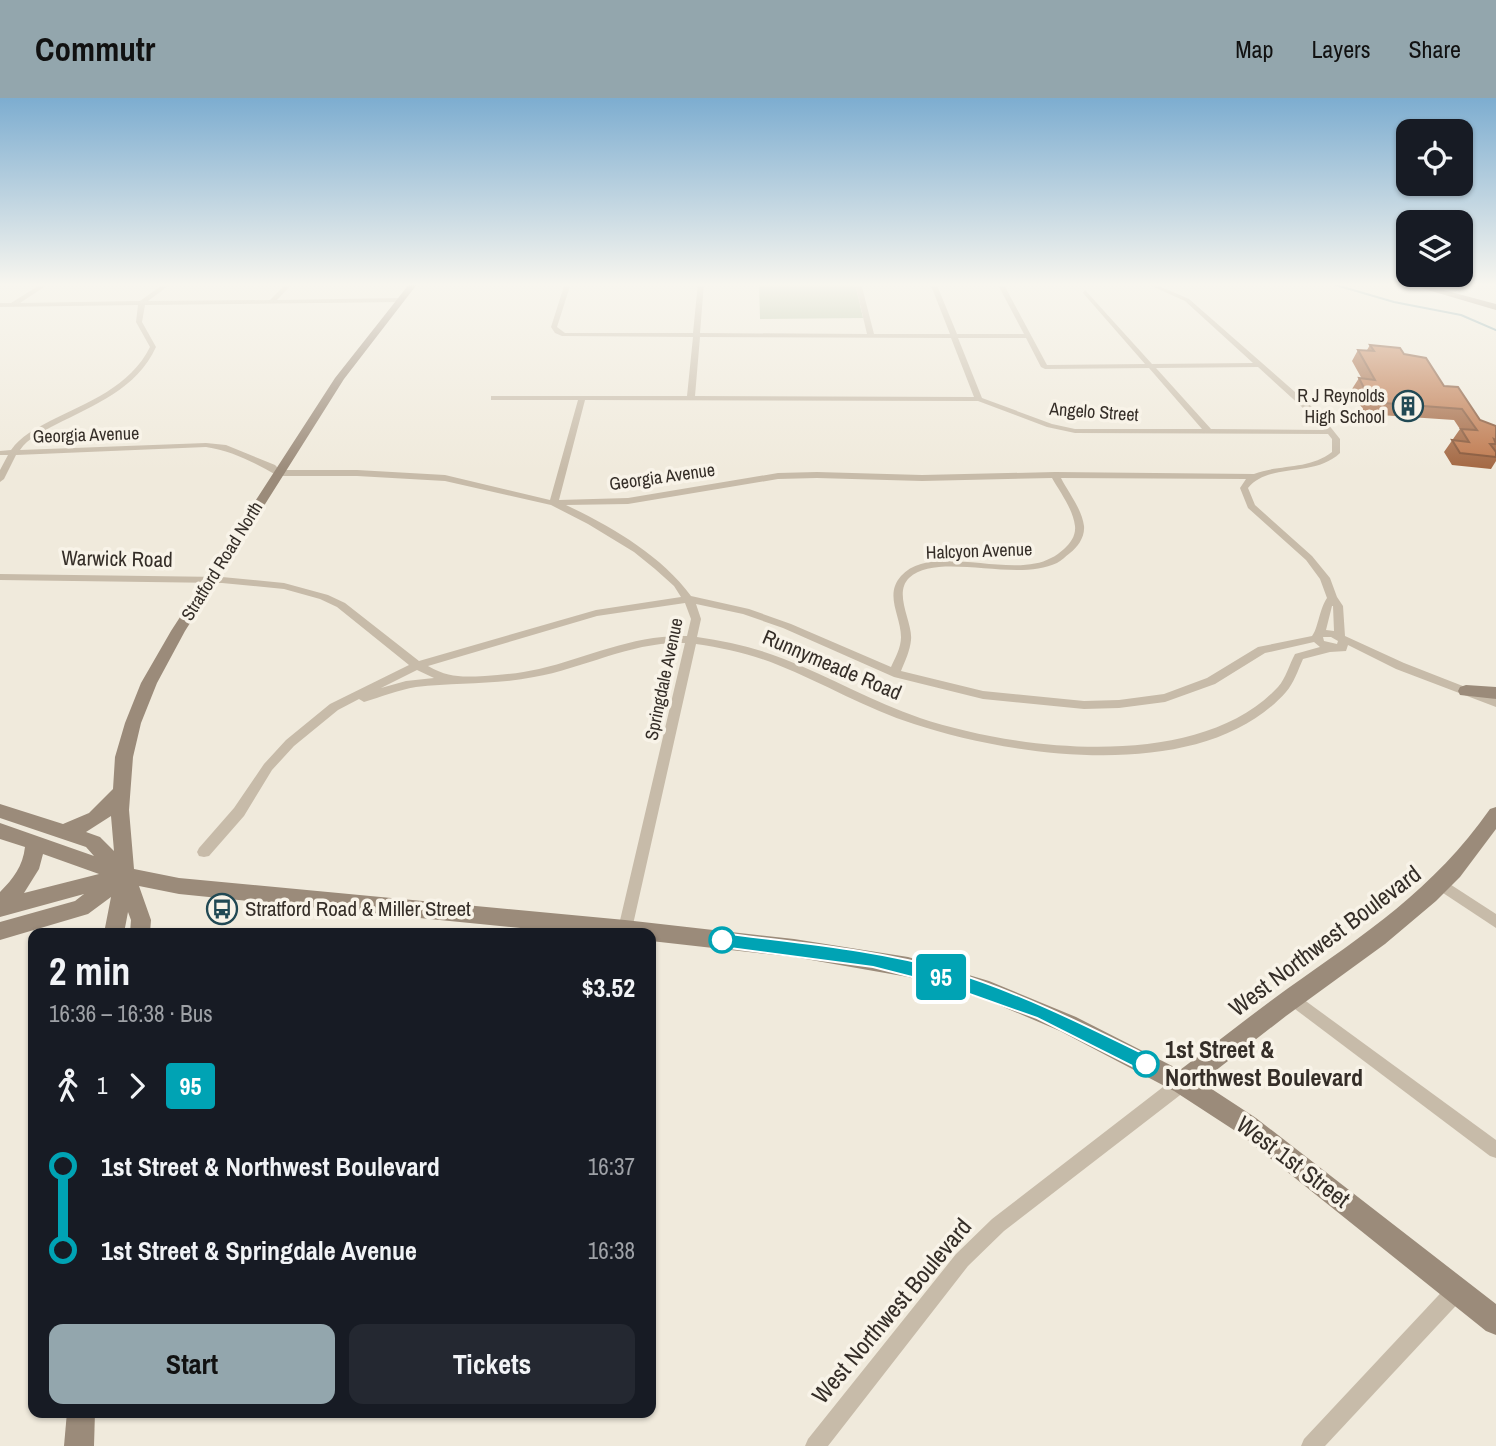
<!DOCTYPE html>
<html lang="en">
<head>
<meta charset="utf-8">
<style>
	:root { --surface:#171b24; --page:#242831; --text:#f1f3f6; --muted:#9ea1a6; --accent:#93a6ad }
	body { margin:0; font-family:"Archivo Narrow",sans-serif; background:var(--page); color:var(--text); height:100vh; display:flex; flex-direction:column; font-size:26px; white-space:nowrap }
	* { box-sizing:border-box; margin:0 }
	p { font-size:23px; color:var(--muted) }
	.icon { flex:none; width:38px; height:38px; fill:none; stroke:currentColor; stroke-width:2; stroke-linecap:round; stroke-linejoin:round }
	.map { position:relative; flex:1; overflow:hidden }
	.side { position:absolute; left:28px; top:830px; width:628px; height:490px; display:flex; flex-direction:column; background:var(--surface); border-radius:14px; box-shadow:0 2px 5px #0004 }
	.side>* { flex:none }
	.badge { padding:0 14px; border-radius:5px; font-size:24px; line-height:46px }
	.controls { position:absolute; left:1396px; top:21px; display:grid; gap:14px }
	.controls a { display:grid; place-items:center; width:77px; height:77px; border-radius:14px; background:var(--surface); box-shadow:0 2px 5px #0004; font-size:35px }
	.map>.badge { position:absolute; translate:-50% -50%; box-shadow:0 0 0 4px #fff }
	.legs { display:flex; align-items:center; gap:10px; height:77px; padding:0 21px; font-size:23px }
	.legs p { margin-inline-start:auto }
	.overview { display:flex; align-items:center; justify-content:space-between; height:119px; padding:0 21px }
	h1 { font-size:38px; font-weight:800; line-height:52px }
	.button { display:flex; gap:14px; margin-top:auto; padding:14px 21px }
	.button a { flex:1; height:80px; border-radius:14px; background:var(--accent); color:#111; font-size:28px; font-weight:800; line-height:80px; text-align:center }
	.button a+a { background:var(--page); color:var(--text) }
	ul { padding:0 21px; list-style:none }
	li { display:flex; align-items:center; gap:24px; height:84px; font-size:26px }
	li i { display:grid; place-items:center; width:10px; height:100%; margin:0 9px; background:currentColor }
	li i::after { content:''; width:18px; height:18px; margin:-9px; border:5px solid; border-radius:50%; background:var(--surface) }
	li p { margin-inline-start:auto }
	li:first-child i { background:linear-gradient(#0000 50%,currentColor 0) }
	li:last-child i { background:linear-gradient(currentColor 50%,#0000 0) }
	header { display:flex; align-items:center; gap:42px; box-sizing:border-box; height:98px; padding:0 35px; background:var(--accent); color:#111 }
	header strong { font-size:33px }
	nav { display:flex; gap:38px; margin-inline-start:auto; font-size:24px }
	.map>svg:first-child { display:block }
	.green { fill:#afbe9d }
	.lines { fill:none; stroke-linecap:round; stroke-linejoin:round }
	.stream { stroke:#7da3ab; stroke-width:2 }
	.minor { fill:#c7bba9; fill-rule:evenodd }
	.secondary { fill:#9b8b7a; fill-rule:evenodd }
	.wall { fill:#a36742 }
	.building { fill:#be784d; stroke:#855436; stroke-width:2 }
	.line-1 { fill:#00a3b4; stroke:#fff; stroke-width:2 }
	.stop-1-dot { fill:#fff; stroke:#00a3b4; stroke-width:3.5 }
	.labels { text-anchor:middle; stroke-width:7; stroke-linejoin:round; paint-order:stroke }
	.far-poi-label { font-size:18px; fill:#352e28; stroke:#f8f3e8; text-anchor:end }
	.far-street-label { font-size:18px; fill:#352e28; stroke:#f8f3e8 }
	.street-label { font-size:21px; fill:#352e28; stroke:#f8f3e8 }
	.poi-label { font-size:21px; fill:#352e28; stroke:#f8f3e8; text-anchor:start }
	.near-street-label { font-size:24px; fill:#352e28; stroke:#f8f3e8 }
	.near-stop-label { font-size:24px; font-weight:bold; fill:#352e28; stroke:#f8f3e8; text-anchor:start }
</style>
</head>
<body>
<header>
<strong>Commutr</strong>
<nav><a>Map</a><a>Layers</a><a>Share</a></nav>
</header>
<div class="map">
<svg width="1496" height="1348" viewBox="0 0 1496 1348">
	<rect width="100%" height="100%" fill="#f0eadc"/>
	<!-- green -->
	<polygon class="green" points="855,185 863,220 760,221 759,186"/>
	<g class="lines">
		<!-- stream -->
		<polyline class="stream" points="1329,185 1394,204 1461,217 1496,232"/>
		<!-- minor -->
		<g class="minor">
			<path d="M43,185h7l-30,20 120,-2 25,-18h7l-24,18 122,-1 17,-17h6l-16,17 124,-2 3,2 -3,2 -256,3 -3,17 14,25c-19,42 -62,58 -101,78 -13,7 -27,13 -35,25l186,-7 20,2 49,20 5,5h77l88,5 105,25 28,-100h-87v-4h196l6,-59 -131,-1 -7,-3 -4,-6 14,-44h6l-14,44 8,6h128l5,-50h6l-4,50 167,1 -12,-51h6l13,51h76l-20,-51h6l21,51h67l-27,-51h6l44,82 98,-1 -62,-71 2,-3 67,74 101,-1 -68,-62 -40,-18h7l37,16 131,115 20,25v14c-26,25 -71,9 -92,35l7,17 57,51 18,22 7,19 6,9 2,30 59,27 92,36v8l-100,-38 -48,-24 -2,6 -16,1 -27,7c-5,11 -9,24 -17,33 -81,92 -269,66 -372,32 -47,-15 -91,-41 -136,-59 -27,-11 -54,-17 -82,-21l-64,285 -2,4h-10l-2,-4 67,-286c-53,-2 -100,25 -151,34 -39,8 -79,5 -118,10 -18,3 -35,10 -52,15l-5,-3 -21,11 -44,36 -22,24 -28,46 -35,40 -5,1 -5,-1 -2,-4 2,-4 35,-40 30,-44 22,-24 44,-36 79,-39 -72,-58 -17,-8 -36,-10 -62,-6 -222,-3v-6l222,3 62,6 44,12 17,8 74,58 177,-51 85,-13 -7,-11 -19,-17 -21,-17 -46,-28 -37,-19 -106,-24 -88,-5h-79c-23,-13 -45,-25 -72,-29l-190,8 -12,24 -4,3v-12l8,-15h-8v-4l11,-1c10,-14 24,-21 39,-29 38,-19 80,-34 100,-74l-14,-25 2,-17 -138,2v-4h11zM700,239l251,1 23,59 -279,-1zM958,240h68l15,29 4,2 104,-1 53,61h-127l-23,-5 -70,-26zM1258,269l56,51 10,12 -113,-1 -55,-61zM585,302l393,1 69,26 28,6 253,1 4,5v13c-23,18 -52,12 -78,22l-199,-2 -133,3 -105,-3 -39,1 -150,25 -69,2zM817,380l105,3 130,-3c8,14 21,31 23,48 1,9 -4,17 -11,23 -4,3 -8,7 -13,9 -40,22 -119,-16 -150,18 -17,19 0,40 0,61 0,11 -6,21 -10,30l-100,-43 -42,-15 -58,-13c-30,-41 -79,-69 -125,-91l62,-1 150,-25zM1061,380l185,1 -6,9 8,20 58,52 14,19 7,19c-8,12 -9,31 -15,38l-54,11 -51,31 -43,16 -45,6 -35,1 -101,-10 -82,-20c4,-10 9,-20 10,-31 2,-18 -18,-46 -2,-62 30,-27 106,5 148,-15 4,-2 9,-7 13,-10 8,-6 15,-16 14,-27 -2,-17 -16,-34 -23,-48zM685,505l6,16 -4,17c-52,-2 -98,21 -148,33 -18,4 -36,6 -54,7 -23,1 -36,2 -57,-10l169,-50zM696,506l47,10 40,14 111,49 89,22 101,10 35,-1 46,-6 50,-18 50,-31 49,-11 6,5 -25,7c-6,11 -9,24 -17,33 -79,85 -259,64 -358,31 -47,-16 -90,-41 -136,-59 -28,-11 -57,-18 -87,-22l4,-18zM1332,508h1l1,25 -8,-1zM1323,539h8l7,4 -1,3 -13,-3zM417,572l17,8 -28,3 -25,7z"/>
			<polygon points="1442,781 1496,816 1496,830 1437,791 1435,787 1437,783"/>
			<polygon points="1292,893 1496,1042 1496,1060 1490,1058 1287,905 1284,900 1287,895"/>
			<polygon points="1182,977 1188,979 1190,985 1188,991 1004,1133 968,1168 828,1348 805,1348 808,1341 956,1156 992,1121 1176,979"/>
			<polygon points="1458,1182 1465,1184 1467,1191 1465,1198 1325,1348 1301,1348 1304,1341 1451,1184"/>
		</g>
		<!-- secondary -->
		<g class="secondary">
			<path d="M410,185h8l-74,96 -159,252 -28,52 -16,40 -8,34 -4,53 5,59 45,9 446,42 169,19 114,18 81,24 87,36 104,53c36,-27 71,-55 107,-81 79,-56 146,-99 203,-180l6,-2v22l-36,48 -24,24 -51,43 -99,72 -85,66 55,36 240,186v31l-10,-4 -246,-197 -66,-43 -114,-60 -73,-31 -79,-23 -114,-20 -143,-16v-8h-80l-392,-39 -40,-8 12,34 -1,13h-20l1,-13 -3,-8 -4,21h-20l7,-36 -23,17 -88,26v-18l75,-21 9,-7 -84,23v-25c13,-13 23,-26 25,-45l-25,-8v-16l94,33 -8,-9 -86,-29v-14l63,20 26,-11 24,-24 2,-32 10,-34 16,-40 30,-52 164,-253zM111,718l3,35 -14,-14 -14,-5zM43,756l56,20 -75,19 15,-24z"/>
			<polygon points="1404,185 1417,185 1496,206 1496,212"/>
			<polygon points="1466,587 1496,589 1496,601 1460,597 1458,593 1460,589"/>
			<polygon points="67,1314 95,1314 94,1348 64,1348"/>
		</g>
	</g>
	<!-- wall -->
	<polygon class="wall" points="1370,247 1404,256 1444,288 1480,322 1496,328 1496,363 1491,371 1452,367 1444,354 1460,331 1454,322 1365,316 1352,291 1359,280 1362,281 1352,263 1358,252 1367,252"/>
	<!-- building -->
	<polygon class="building" points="1370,247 1400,250 1404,256 1426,260 1444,288 1458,289 1480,322 1496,328 1496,342 1494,341 1496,346 1490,346 1496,354 1496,359 1460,355 1452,342 1469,344 1461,331 1477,332 1462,311 1371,304 1359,280 1375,282 1358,252 1374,253"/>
	<!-- sky -->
	<linearGradient id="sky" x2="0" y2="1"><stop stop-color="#7dadd0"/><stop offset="0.5" stop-color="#f8f6ef"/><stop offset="1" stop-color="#f8f6ef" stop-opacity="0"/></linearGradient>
	<rect width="1496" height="373" fill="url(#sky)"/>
	<!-- line-1 -->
	<path class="line-1" d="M722,835c75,10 152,16 225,37 72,22 138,55 205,88l3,6 -3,6 -6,3 -109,-55 -90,-32 -74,-19 -151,-20 -6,-2 -2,-5 2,-5z"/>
	<!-- icons -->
	<defs>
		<g id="building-ring" transform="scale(1.575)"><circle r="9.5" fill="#f8f3e8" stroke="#214954" stroke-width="1.5"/><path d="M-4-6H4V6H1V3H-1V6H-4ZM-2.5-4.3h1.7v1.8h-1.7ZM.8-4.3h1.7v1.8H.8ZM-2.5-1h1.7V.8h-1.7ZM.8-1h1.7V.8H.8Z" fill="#214954"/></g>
		<g id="bus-ring" transform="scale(1.575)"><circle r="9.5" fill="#f8f3e8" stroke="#214954" stroke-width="1.5"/><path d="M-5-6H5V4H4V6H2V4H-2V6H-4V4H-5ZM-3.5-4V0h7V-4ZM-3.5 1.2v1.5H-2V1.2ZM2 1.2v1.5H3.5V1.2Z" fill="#214954"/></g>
	</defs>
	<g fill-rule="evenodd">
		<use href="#building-ring" x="1408" y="308"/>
		<use href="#bus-ring" x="222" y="811"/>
	</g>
	<!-- markers -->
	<g class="stop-1-dot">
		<circle cx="722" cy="842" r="12"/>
		<circle cx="1146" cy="966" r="12"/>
	</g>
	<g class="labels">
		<!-- far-poi labels -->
		<g class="far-poi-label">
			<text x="1385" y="304">R J Reynolds<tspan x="1385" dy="21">High School</tspan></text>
		</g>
		<!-- far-street labels -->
		<g class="far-street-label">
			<text transform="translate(1094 314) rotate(4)" y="6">Angelo Street</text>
			<text transform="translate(86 337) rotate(-2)" y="6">Georgia Avenue</text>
			<text transform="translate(662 379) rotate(-8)" y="6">Georgia Avenue</text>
			<text transform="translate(979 453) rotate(-2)" y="6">Halcyon Avenue</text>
			<text transform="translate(222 463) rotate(-58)" y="6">Stratford Road North</text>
			<text transform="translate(664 581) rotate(-78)" y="6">Springdale Avenue</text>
		</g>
		<!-- street labels -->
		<g class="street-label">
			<text transform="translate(117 461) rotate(1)" y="7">Warwick Road</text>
			<text transform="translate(832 567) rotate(23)" y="7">Runnymeade Road</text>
		</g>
		<!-- poi labels -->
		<g class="poi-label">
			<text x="245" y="818">Stratford Road &amp; Miller Street</text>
		</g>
		<!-- near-street labels -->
		<g class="near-street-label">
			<text transform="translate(1325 843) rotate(-37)" y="8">West Northwest Boulevard</text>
			<text transform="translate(1293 1064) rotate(37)" y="8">West 1st Street</text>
			<text transform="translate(892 1213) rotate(-50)" y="8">West Northwest Boulevard</text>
		</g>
		<!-- near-stop labels -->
		<g class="near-stop-label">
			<text x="1165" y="960">1st Street &amp;<tspan x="1165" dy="28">Northwest Boulevard</tspan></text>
		</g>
	</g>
</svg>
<div class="controls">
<a><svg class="icon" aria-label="locate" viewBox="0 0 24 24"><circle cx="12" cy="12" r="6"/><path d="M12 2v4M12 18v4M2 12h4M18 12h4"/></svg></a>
<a><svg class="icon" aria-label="layers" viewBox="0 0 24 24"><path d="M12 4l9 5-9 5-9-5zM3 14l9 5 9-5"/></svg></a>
</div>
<b class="badge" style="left:941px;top:879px;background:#00a3b4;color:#fff">95</b>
<section class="side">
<div class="overview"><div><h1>2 min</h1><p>16:36 – 16:38 · Bus</p></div><b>$3.52</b></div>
<div class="legs"><svg class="icon" aria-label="walk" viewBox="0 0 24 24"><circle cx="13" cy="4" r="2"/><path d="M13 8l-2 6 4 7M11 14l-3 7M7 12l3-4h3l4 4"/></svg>1<svg class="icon" aria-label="forward" viewBox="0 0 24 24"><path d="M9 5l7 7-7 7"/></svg><b class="badge" style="background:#00a3b4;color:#fff">95</b></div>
<ul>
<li><i style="color:#00a3b4"></i><b>1st Street &amp; Northwest Boulevard</b><p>16:37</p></li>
<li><i style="color:#00a3b4"></i><b>1st Street &amp; Springdale Avenue</b><p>16:38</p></li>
</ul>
<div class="button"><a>Start</a><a>Tickets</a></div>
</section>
</div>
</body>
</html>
